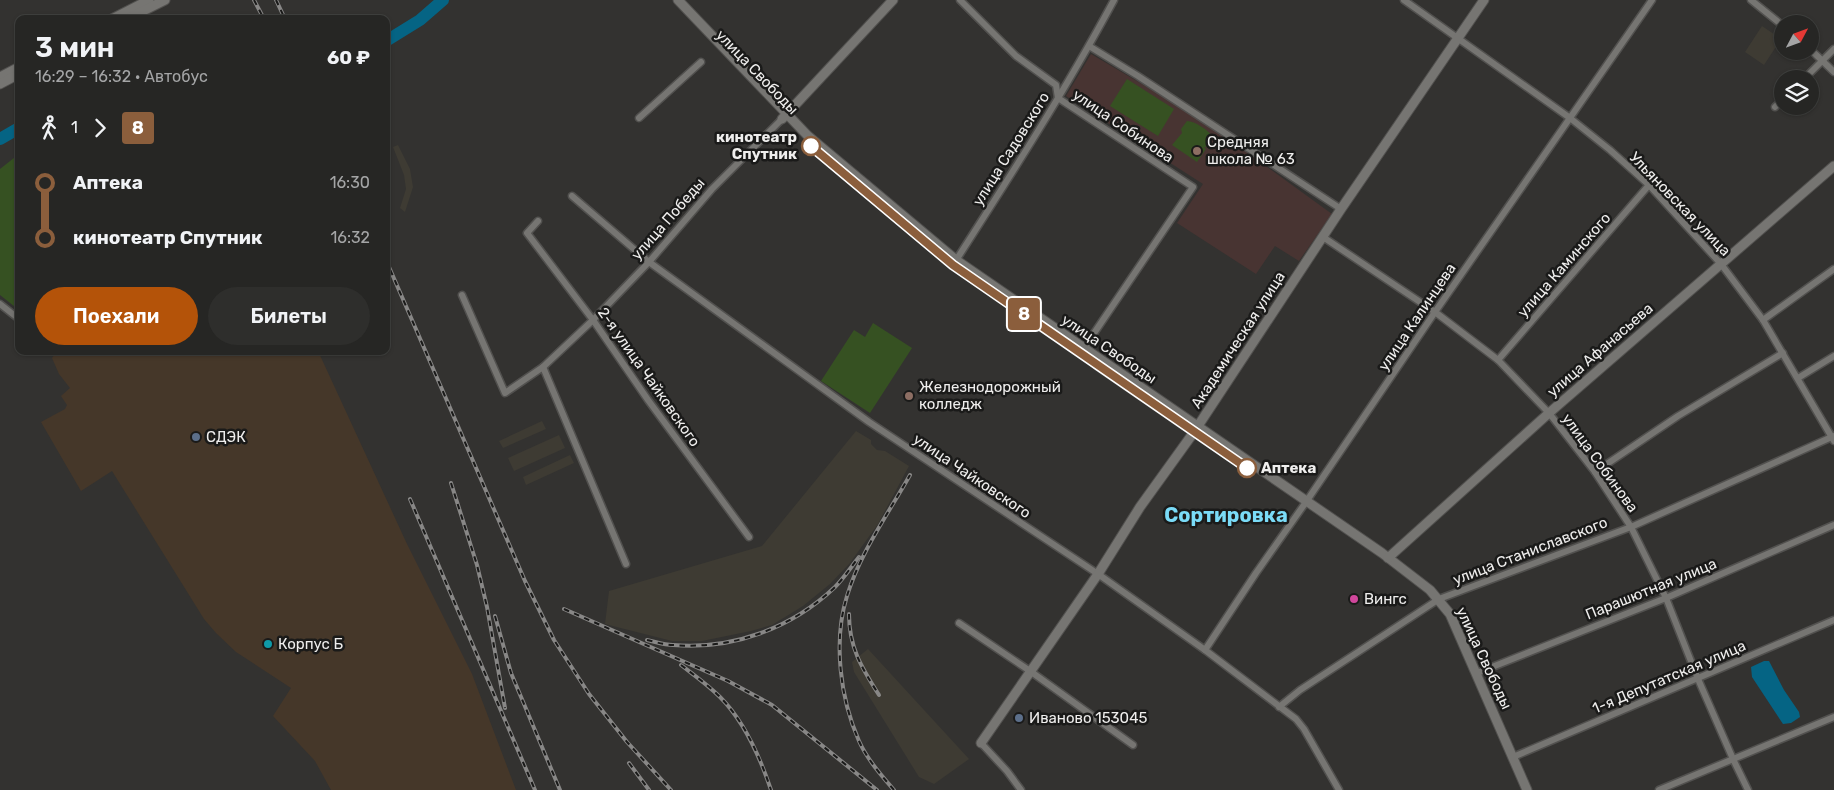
<!DOCTYPE html>
<html lang="ru">
<head>
<meta charset="utf-8">
<style>
	:root { --surface:#262624; --page:#2e2e2c; --text:#f1f3f6; --muted:#a4a5a6; --line:#424341; --accent:#b45309 }
	body { margin:0; font-family:Rubik,sans-serif; background:var(--page); color:var(--text); height:100vh; display:flex; flex-direction:column; font-size:19px; white-space:nowrap }
	* { box-sizing:border-box; margin:0 }
	p { font-size:16px; color:var(--muted) }
	.icon { flex:none; width:28px; height:28px; fill:none; stroke:currentColor; stroke-width:2; stroke-linecap:round; stroke-linejoin:round }
	.map { position:relative; flex:1; overflow:hidden }
	.drawer { position:absolute; left:15px; top:15px; width:375px; height:340px; display:flex; flex-direction:column; background:var(--surface); border-radius:10px; box-shadow:0 1px 4px #0004,0 0 0 1px var(--line) }
	.drawer>* { flex:none }
	.badge { padding:0 10px; border-radius:4px; font-size:18px; line-height:32px }
	.needle { width:32px; rotate:49deg }
	.controls { position:absolute; left:1774px; top:15px; display:grid; gap:10px }
	.controls a { display:grid; place-items:center; width:45px; height:45px; border-radius:50%; background:var(--surface); box-shadow:0 1px 4px #0004,0 0 0 1px var(--line); font-size:25px }
	.map>.badge { position:absolute; translate:-50% -50%; box-shadow:0 0 0 2px #fff }
	.legs { display:flex; align-items:center; gap:8px; height:55px; padding:0 20px; font-size:16px }
	.legs p { margin-inline-start:auto }
	.overview { display:flex; align-items:center; justify-content:space-between; height:85px; padding:0 20px }
	h1 { font-size:28px; font-weight:600; line-height:38px }
	.button { display:flex; gap:10px; margin-top:auto; padding:10px 20px }
	.button a { flex:1; height:58px; border-radius:30px; background:var(--accent); color:#fff; font-size:20px; font-weight:600; line-height:58px; text-align:center }
	.button a+a { background:var(--page); color:var(--text) }
	ul { padding:0 20px; list-style:none }
	li { display:flex; align-items:center; gap:18px; height:55px; font-size:19px }
	li i { display:grid; place-items:center; width:8px; height:100%; margin:0 6px; background:currentColor }
	li i::after { content:''; width:12px; height:12px; margin:-6px; border:4px solid; border-radius:50%; background:var(--surface) }
	li p { margin-inline-start:auto }
	li:first-child i { background:linear-gradient(#0000 50%,currentColor 0) }
	li:last-child i { background:linear-gradient(currentColor 50%,#0000 0) }
	.map>svg:first-child { display:block }
	.commercial { fill:#453729 }
	.built { fill:#3e3b33 }
	.education { fill:#483432 }
	.green { fill:#365122 }
	.water { fill:#056484 }
	.lines { fill:none; stroke-linecap:round; stroke-linejoin:round }
	.river { stroke:#056484; stroke-width:12 }
	.street-casing { stroke:#52514f; stroke-width:9 }
	.secondary-casing { stroke:#52514f; stroke-width:11 }
	.street { stroke:#767572; stroke-width:6 }
	.secondary { stroke:#767572; stroke-width:9 }
	.rail-casing { stroke:#888786; stroke-width:4 }
	.rail { stroke:#1a1a19; stroke-width:2; stroke-dasharray:5.5; stroke-linecap:butt }
	.line-1-casing { stroke:#fff; stroke-width:11 }
	.line-1 { stroke:#8b5e3c; stroke-width:8 }
	.stop-1-dot { fill:#fff; stroke:#8b5e3c; stroke-width:2.5 }
	.education-dot { fill:#8d6e63; stroke:#1a1a19; stroke-width:2 }
	.service-dot { fill:#5c6f8a; stroke:#1a1a19; stroke-width:2 }
	.hotel-dot { fill:#d1479c; stroke:#1a1a19; stroke-width:2 }
	.culture-dot { fill:#0f9aa8; stroke:#1a1a19; stroke-width:2 }
	.labels { text-anchor:middle; stroke-width:5; stroke-linejoin:round; paint-order:stroke }
	.street-label { font-size:15px; fill:#efeeed; stroke:#1a1a19 }
	.stop-label { font-size:15px; font-weight:bold; fill:#efeeed; stroke:#1a1a19; text-anchor:end }
	.poi-label { font-size:15px; fill:#efeeed; stroke:#1a1a19; text-anchor:start }
	.district-label { font-size:20px; font-weight:bold; fill:#7adbf7; stroke:#1a1a19 }
</style>
</head>
<body>
<div class="map">
<svg width="1834" height="790" viewBox="0 0 1834 790">
	<rect width="100%" height="100%" fill="#333230"/>
	<!-- commercial -->
	<polygon class="commercial" points="57,351 318,351 407,544 472,674 516,790 331,790 315,761 273,716 291,688 236,652 216,633 204,619 112,471 81,491 41,422 65,409 67,405 61,396 70,388 59,374 52,358"/>
	<!-- built -->
	<g class="built">
		<polygon points="1762,26 1781,39 1764,65 1745,52"/>
		<polygon points="398,145 410,169 413,187 405,212 400,208 406,189 404,175 393,147"/>
		<polygon points="542,421 546,429 503,448 499,441"/>
		<polygon points="856,431 871,440 871,444 877,450 885,451 909,466 878,524 850,563 830,584 803,606 772,625 751,631 702,641 672,641 605,624 609,591 762,546"/>
		<polygon points="559,435 565,448 514,471 508,458"/>
		<polygon points="570,455 574,463 526,485 523,477"/>
		<polygon points="868,649 969,759 934,784 919,777 854,672 852,662"/>
	</g>
	<!-- education -->
	<polygon class="education" points="1091,54 1198,117 1332,214 1299,261 1275,246 1256,274 1177,223 1203,184 1066,96"/>
	<!-- green -->
	<g class="green">
		<polygon points="1127,79 1174,109 1158,136 1110,106"/>
		<path d="M1187,121c8,0 21,9 26,16l-6,10h-3l2,2 -9,13 -25,-17 10,-12 -1,-4z"/>
		<polygon points="19,154 19,310 0,295 0,169"/>
		<polygon points="873,323 912,348 870,413 821,381 854,330 865,337"/>
	</g>
	<!-- water -->
	<polygon class="water" points="1764,661 1769,661 1784,690 1799,712 1800,717 1791,723 1783,724 1752,677 1751,667"/>
	<g class="lines">
		<!-- river -->
		<g class="river">
			<polyline points="386,41 420,20 443,0"/>
			<polyline points="0,139 19,128"/>
		</g>
		<!-- street casing -->
		<g class="street-casing">
			<g id="street">
				<polyline points="960,0 1016,56 1056,85 1058,98 1193,187 1084,348"/>
				<polyline points="1404,0 1570,118 1610,150 1649,185 1721,264 1763,320 1834,441"/>
				<polyline points="1751,0 1782,25"/>
				<polyline points="1089,46 1138,76 1341,209"/>
				<polyline points="1810,49 1834,72"/>
				<polyline points="1804,79 1834,49"/>
				<polyline points="1775,107 1782,100"/>
				<polyline points="639,118 701,62"/>
				<polyline points="572,196 649,262 869,422 1098,574 1205,650 1296,719 1304,729 1339,790"/>
				<polyline points="538,221 527,233 593,320 648,400 749,537"/>
				<polyline points="1323,237 1435,312 1498,360 1549,413 1595,472 1631,527 1666,598 1698,679 1733,759 1748,790"/>
				<path d="M953,265c56,-87 112,-174 161,-265"/>
				<polyline points="462,295 505,393 543,367 593,320 649,262 712,189 782,119"/>
				<polyline points="0,304 19,319"/>
				<polyline points="1763,320 1834,269"/>
				<polyline points="1498,360 1649,185"/>
				<polyline points="543,367 626,564"/>
				<polyline points="1798,378 1834,356"/>
				<polyline points="1595,472 1678,416 1783,353"/>
				<polyline points="959,623 1030,671 1133,745"/>
				<polyline points="1205,650 1256,573 1306,502 1435,312 1652,0"/>
				<polyline points="1477,673 1666,598 1834,525"/>
				<polyline points="1279,707 1300,690 1439,599 1631,527 1834,436"/>
				<polyline points="981,743 1007,771 1021,790"/>
				<polyline points="1513,757 1834,620"/>
				<polyline points="1659,790 1834,717"/>
			</g>
		</g>
		<!-- secondary casing -->
		<g class="secondary-casing">
			<g id="secondary">
				<polyline points="678,0 808,136 956,260 1382,553 1430,590 1450,614 1527,790"/>
				<polyline points="112,19 149,0"/>
				<polyline points="127,19 165,0"/>
				<polyline points="0,77 19,67"/>
				<polyline points="0,84 19,74"/>
				<polyline points="782,119 893,0"/>
				<polyline points="1097,365 1231,457"/>
				<polyline points="1388,558 1549,413 1834,166"/>
				<polyline points="981,743 1098,574 1140,507 1194,432 1341,209 1484,0"/>
			</g>
		</g>
		<!-- street -->
		<use href="#street" class="street"/>
		<!-- secondary -->
		<use href="#secondary" class="secondary"/>
		<!-- rail casing -->
		<g class="rail-casing">
			<g id="rail">
				<polyline points="254,0 264,19"/>
				<polyline points="276,0 285,19"/>
				<polyline points="386,260 525,581 554,640 589,694 627,742 671,790"/>
				<polyline points="451,483 477,565 487,607 505,708"/>
				<polyline points="410,499 535,790"/>
				<polyline points="564,609 728,681 772,705 877,790"/>
				<path d="M849,614c0,34 13,54 30,81"/>
				<polyline points="495,616 511,673 560,790"/>
				<path d="M647,640c9,2 18,5 26,5 60,5 119,-17 162,-58 9,-9 16,-20 24,-30"/>
				<path d="M681,665c13,10 27,20 39,32 25,25 40,60 51,93"/>
				<polyline points="629,763 649,790"/>
				<path d="M894,790c-13,-15 -27,-31 -35,-49 -19,-43 -26,-100 -12,-145 13,-43 41,-82 63,-121"/>
			</g>
		</g>
		<!-- rail -->
		<use href="#rail" class="rail"/>
	</g>
	<g class="lines">
		<!-- line-1 casing -->
		<g class="line-1-casing">
			<polyline id="line-1" points="811,146 953,265 1247,468"/>
		</g>
		<!-- line-1 -->
		<use href="#line-1" class="line-1"/>
	</g>
	<!-- markers -->
	<g class="stop-1-dot">
		<circle cx="811" cy="146" r="9"/>
		<circle cx="1247" cy="468" r="9"/>
	</g>
	<g class="education-dot">
		<circle cx="1197" cy="151" r="5"/>
		<circle cx="909" cy="396" r="5"/>
	</g>
	<g class="service-dot">
		<circle cx="196" cy="437" r="5"/>
		<circle cx="1019" cy="718" r="5"/>
	</g>
	<circle class="hotel-dot" cx="1354" cy="599" r="5"/>
	<circle class="culture-dot" cx="268" cy="644" r="5"/>
	<g class="labels">
		<!-- street labels -->
		<g class="street-label">
			<text transform="translate(757 72) rotate(46)" y="5">улица Свободы</text>
			<text transform="translate(1123 126) rotate(34)" y="5">улица Собинова</text>
			<text transform="translate(1011 149) rotate(-58)" y="5">улица Садовского</text>
			<text transform="translate(1680 204) rotate(46)" y="5">Ульяновская улица</text>
			<text transform="translate(668 219) rotate(-49)" y="5">улица Победы</text>
			<text transform="translate(1564 265) rotate(-49)" y="5">улица Каминского</text>
			<text transform="translate(1417 317) rotate(-56)" y="5">улица Калинцева</text>
			<text transform="translate(1238 340) rotate(-57)" y="5">Академическая улица</text>
			<text transform="translate(1109 349) rotate(34)" y="5">улица Свободы</text>
			<text transform="translate(1600 350) rotate(-41)" y="5">улица Афанасьева</text>
			<text transform="translate(649 377) rotate(55)" y="5">2-я улица Чайковского</text>
			<text transform="translate(1600 463) rotate(54)" y="5">улица Собинова</text>
			<text transform="translate(972 476) rotate(34)" y="5">улица Чайковского</text>
			<text transform="translate(1530 551) rotate(-21)" y="5">улица Станиславского</text>
			<text transform="translate(1651 589) rotate(-22)" y="5">Парашютная улица</text>
			<text transform="translate(1484 658) rotate(65)" y="5">улица Свободы</text>
			<text transform="translate(1669 677) rotate(-23)" y="5">1-я Депутатская улица</text>
		</g>
		<!-- stop labels -->
		<g class="stop-label">
			<text x="797" y="142">кинотеатр<tspan x="797" dy="17">Спутник</tspan></text>
			<text x="1261" y="473" text-anchor="start">Аптека</text>
		</g>
		<!-- poi labels -->
		<g class="poi-label">
			<text x="1207" y="147">Средняя<tspan x="1207" dy="17">школа № 63</tspan></text>
			<text x="919" y="392">Железнодорожный<tspan x="919" dy="17">колледж</tspan></text>
			<text x="206" y="442">СДЭК</text>
			<text x="1364" y="604">Вингс</text>
			<text x="278" y="649">Корпус Б</text>
			<text x="1029" y="723">Иваново 153045</text>
		</g>
		<!-- district labels -->
		<g class="district-label">
			<text x="1226" y="522">Сортировка</text>
		</g>
	</g>
</svg>
<div class="controls">
<a><svg class="needle" viewBox="-14 -14 28 28"><path d="M0-13l5 13h-10z" fill="#e53935"/><path d="M0 13l5-13h-10z" fill="#a4a5a6"/></svg></a>
<a><svg class="icon" aria-label="layers" viewBox="0 0 24 24"><path d="M12 4l9 5-9 5-9-5zM3 14l9 5 9-5"/></svg></a>
</div>
<b class="badge" style="left:1024px;top:314px;background:#8b5e3c;color:#fff">8</b>
<section class="drawer">
<div class="overview"><div><h1>3 мин</h1><p>16:29 – 16:32 · Автобус</p></div><b>60 ₽</b></div>
<div class="legs"><svg class="icon" aria-label="walk" viewBox="0 0 24 24"><circle cx="13" cy="4" r="2"/><path d="M13 8l-2 6 4 7M11 14l-3 7M7 12l3-4h3l4 4"/></svg>1<svg class="icon" aria-label="forward" viewBox="0 0 24 24"><path d="M9 5l7 7-7 7"/></svg><b class="badge" style="background:#8b5e3c;color:#fff">8</b></div>
<ul>
<li><i style="color:#8b5e3c"></i><b>Аптека</b><p>16:30</p></li>
<li><i style="color:#8b5e3c"></i><b>кинотеатр Спутник</b><p>16:32</p></li>
</ul>
<div class="button"><a>Поехали</a><a>Билеты</a></div>
</section>
</div>
</body>
</html>
